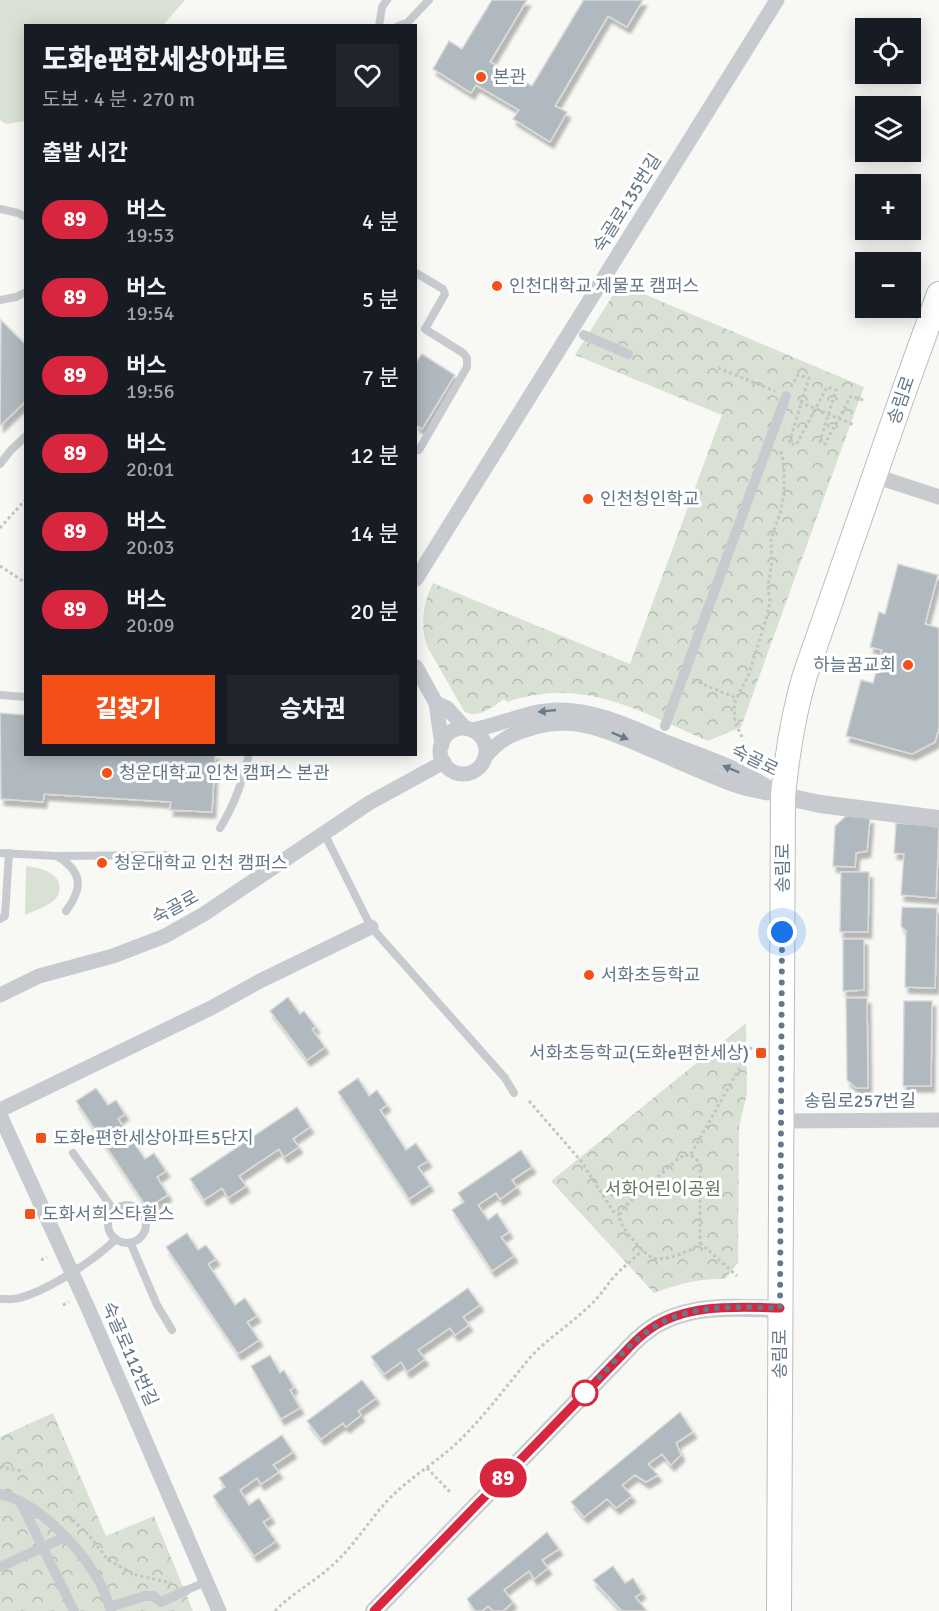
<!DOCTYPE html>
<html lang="ko">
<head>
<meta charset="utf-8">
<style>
	:root { --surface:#171b24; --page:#20242c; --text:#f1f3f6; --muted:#9ea1a6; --accent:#f55018 }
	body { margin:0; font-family:Signika,"Noto Sans KR",sans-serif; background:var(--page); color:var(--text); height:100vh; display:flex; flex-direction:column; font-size:22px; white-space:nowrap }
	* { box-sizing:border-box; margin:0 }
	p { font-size:20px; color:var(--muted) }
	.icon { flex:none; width:33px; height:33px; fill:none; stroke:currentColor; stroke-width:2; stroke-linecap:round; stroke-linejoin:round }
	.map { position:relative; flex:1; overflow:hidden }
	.drawer { position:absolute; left:24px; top:24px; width:393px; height:732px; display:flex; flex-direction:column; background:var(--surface); border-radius:0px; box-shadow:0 3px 15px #0003 }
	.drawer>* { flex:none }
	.badge { padding:0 12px; border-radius:20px; font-size:21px; line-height:39px }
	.buttons { position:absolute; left:855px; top:18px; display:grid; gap:12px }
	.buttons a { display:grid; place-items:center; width:66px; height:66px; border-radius:0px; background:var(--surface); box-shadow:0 3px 15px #0003; font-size:30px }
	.you { position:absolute; width:30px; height:30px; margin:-15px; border:4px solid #fff; border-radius:50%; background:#1a73e8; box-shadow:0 0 0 9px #1a73e833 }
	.map>.badge { position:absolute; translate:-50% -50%; box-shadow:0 0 0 3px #fff }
	h2 { padding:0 18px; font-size:22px; line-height:54px }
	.round { display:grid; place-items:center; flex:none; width:63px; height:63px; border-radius:0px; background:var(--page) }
	.head { display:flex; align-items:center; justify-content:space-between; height:102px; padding:0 18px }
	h1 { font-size:28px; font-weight:800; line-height:45px }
	.action { display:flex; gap:12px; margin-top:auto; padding:12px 18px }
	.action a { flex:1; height:69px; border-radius:0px; background:var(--accent); color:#fff; font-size:24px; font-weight:800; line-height:69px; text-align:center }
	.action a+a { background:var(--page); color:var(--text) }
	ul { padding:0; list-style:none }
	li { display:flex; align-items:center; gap:18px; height:78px; padding:0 18px }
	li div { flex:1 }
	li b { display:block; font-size:22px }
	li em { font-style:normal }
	li .badge { min-width:66px; font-weight:700; text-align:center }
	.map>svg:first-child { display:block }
	.grass { fill:#d9e1d5 }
	.forest { fill:url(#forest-crowns) }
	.building { fill:#b0b9bf; stroke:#dadad7; stroke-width:1.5; filter:url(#shadow) }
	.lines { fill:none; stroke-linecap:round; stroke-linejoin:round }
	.primary-casing { stroke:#babec2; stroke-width:26 }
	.path { stroke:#c2c4c6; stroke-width:3; stroke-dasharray:3 3; stroke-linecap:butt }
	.service { stroke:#c7cbcf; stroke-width:8 }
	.pedestrian { stroke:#c7cbcf; stroke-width:10 }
	.minor { stroke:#c7cbcf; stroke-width:15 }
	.tertiary { stroke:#c7cbcf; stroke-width:18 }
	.primary { stroke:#fff; stroke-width:24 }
	.oneway { fill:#697c8c }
	.line-casing { stroke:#fff; stroke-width:14 }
	.line { stroke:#d7263d; stroke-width:9 }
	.walk { stroke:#647889; stroke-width:6; stroke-dasharray:0 10.8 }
	.poi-dot { fill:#f55018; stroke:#fff; stroke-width:2 }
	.stop-dot { fill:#fff; stroke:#d7263d; stroke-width:3 }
	.labels { text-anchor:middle; stroke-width:6; stroke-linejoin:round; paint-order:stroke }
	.poi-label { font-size:18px; fill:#647889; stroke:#fff; text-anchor:start }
	.street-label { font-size:18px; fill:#647889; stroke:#fff }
	.park-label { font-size:18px; fill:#657a5f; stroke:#fff }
</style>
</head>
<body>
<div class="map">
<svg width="939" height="1611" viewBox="0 0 939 1611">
	<defs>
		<pattern id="forest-crowns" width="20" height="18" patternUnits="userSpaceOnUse" patternTransform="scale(1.5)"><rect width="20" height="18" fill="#d9e1d5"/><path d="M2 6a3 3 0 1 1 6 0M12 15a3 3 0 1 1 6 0" fill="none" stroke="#b4bbb3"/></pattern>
		<filter id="shadow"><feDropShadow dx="3.5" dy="6" stdDeviation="1.5" flood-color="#0004"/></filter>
	</defs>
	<rect width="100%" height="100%" fill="#f8f8f5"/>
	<!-- grass -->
	<g class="grass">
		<polygon points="0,0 185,0 163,25 26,26 25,121 6,124 0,120"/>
		<path d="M26,866c9,1 20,3 27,9 10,8 8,21 -2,28 -8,5 -18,8 -26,12z"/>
	</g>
	<!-- forest -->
	<g class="forest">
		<path d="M620,284l244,103 -123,340 -33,14c-69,-30 -124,-65 -201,-39l-3,-3c-12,8 -26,21 -40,12l-37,-65c-7,-22 -4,-43 6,-63l197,81 92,-249 -147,-60z"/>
		<path d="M746,1023l1,70 -8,34 -1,136 -13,16c-25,-1 -48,5 -71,14l-103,-112z"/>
		<polygon points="53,1413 106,1536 154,1516 193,1611 0,1611 0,1437"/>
	</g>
	<!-- building -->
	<g class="building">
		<polygon points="492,0 527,0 490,62 532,86 583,1 582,0 643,0 627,27 608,16 555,106 567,112 550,142 513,119 519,110 476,85 471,93 433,69 449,41 462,49"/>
		<polygon points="1,320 26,345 26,401 0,426"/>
		<polygon points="422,354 455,375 422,429 416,425 416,362"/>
		<polygon points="898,564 938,575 925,624 939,628 939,728 935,742 912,754 846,736 861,680 873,683 882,650 870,647 879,612 885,614"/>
		<polygon points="0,713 26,715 26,754 215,754 212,812 170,810 171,802 44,794 43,802 1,799"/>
		<polygon points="846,816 870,818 867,851 856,853 855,867 833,866 835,826"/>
		<polygon points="896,823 939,826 936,898 901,895 904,854 894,853"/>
		<polygon points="841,872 869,872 868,932 840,932"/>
		<polygon points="902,907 937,908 935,988 905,987 906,931 901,926"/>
		<polygon points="843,939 864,939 864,990 843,991"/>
		<polygon points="288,997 300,1014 304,1011 316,1027 312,1029 325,1047 307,1060 270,1011"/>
		<polygon points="846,998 867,998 868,1088 856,1088 847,1080"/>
		<polygon points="904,1001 932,1001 931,1086 903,1086"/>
		<polygon points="358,1078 369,1096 377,1090 387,1105 380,1110 406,1150 416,1143 428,1161 418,1167 430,1185 409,1199 338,1092"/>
		<polygon points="96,1088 108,1105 116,1100 125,1114 118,1119 145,1159 154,1153 166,1171 157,1177 168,1195 147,1208 76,1101"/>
		<polygon points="297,1107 310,1127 293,1139 299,1147 284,1157 279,1149 239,1176 246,1186 228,1198 222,1188 204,1200 190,1179"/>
		<polygon points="521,1150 532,1167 512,1180 517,1187 500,1199 496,1193 478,1205 488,1220 497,1213 509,1232 501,1237 514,1256 492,1271 452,1210 464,1202 458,1193"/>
		<polygon points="187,1233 198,1250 206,1245 216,1259 208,1264 235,1305 245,1298 257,1316 247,1322 259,1340 238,1354 166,1247"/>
		<polygon points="468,1288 480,1305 463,1317 469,1325 455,1335 450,1328 418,1350 425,1359 407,1372 401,1362 384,1374 371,1357"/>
		<polygon points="270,1355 280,1373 284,1370 294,1387 290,1390 300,1408 281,1419 251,1366"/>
		<polygon points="362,1380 376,1398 358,1411 361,1415 346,1427 343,1423 321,1439 307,1421"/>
		<polygon points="680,1412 693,1432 676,1443 681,1455 671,1465 662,1454 648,1464 658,1475 646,1482 635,1475 622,1485 632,1496 616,1508 607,1499 584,1517 571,1502"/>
		<polygon points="282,1435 293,1452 273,1465 279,1472 261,1484 257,1478 240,1490 249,1505 259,1498 271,1517 263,1522 276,1541 254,1556 213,1496 225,1487 219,1478"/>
		<polygon points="547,1532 559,1549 542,1560 548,1568 534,1579 529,1571 504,1590 513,1602 503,1611 493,1611 488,1606 482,1611 475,1611 467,1599"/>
		<polygon points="613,1566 625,1583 633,1578 642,1593 635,1597 647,1611 622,1611 593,1580"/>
	</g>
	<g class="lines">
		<!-- primary casing -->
		<g class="primary-casing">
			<path id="primary" d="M779,1611l4,-815c4,-41 10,-81 22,-121l98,-281 36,-100"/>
		</g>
		<!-- path -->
		<g class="path">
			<polyline points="718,368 775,391"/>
			<polyline points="791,387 798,375 809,378 789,443 796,445 827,387 836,390 820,442 825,444 851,396 863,400"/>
			<polyline points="800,402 854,425"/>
			<polyline points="0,528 26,499"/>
			<polyline points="0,566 26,583"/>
			<polyline points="693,680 736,698"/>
			<polyline points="742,737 735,722 734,705 736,698 748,677 768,613 770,600 768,587 772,561 771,539 780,513 784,495 784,465 782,454 780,451"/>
			<polyline points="529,1101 581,1161 613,1211 620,1215"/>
			<polyline points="691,1154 752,1046"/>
			<path d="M685,1155c8,0 12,3 15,10v78c-7,8 -37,19 -47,15 -9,-4 -32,-30 -33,-39 0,-6 2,-9 5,-13l54,-48z"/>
			<polyline points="700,1243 737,1276"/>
			<polyline points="41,1260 47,1257"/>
			<polyline points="63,1305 69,1302"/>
			<polyline points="0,1467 24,1471"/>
			<polyline points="427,1468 450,1492"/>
			<polyline points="68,1516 88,1534 108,1560 136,1575 171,1583"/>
			<path d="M275,1611c16,-17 36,-27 53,-42 26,-21 42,-52 66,-75 21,-20 46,-34 67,-55 24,-24 45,-52 67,-79 17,-20 39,-33 58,-51 11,-9 18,-20 27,-31 9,-10 20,-19 30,-28"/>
		</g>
		<!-- service -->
		<g class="service">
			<polyline points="379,26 382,7 387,0"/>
			<polyline points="398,26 407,23 429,0"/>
			<polyline points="0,209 18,213 26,217"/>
			<polyline points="416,273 443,289 445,294 425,329 463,353 467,358 467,367 419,450 416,450"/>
			<polyline points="0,300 16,297 26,292"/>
			<polyline points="0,464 11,450 26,436"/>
			<polyline points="0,695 26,697"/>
			<path d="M220,828c15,-24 22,-46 29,-74"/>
			<polyline points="324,833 371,927 505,1078 514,1093"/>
			<polyline points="0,853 56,856 168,855"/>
			<path d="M57,856c26,16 26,32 9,55"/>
			<polyline points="0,919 5,916 9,853"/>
			<polyline points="73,1153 113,1209"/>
			<circle cx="127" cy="1224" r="19"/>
			<polyline points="131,1244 157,1305 172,1330"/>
			<path d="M0,1299c6,0 13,1 19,-1 28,-7 76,-38 97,-59"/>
			<polyline points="185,1591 207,1581"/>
		</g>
		<!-- pedestrian -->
		<g class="pedestrian">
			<polyline points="584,335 628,354"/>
			<polyline points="665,726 786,396"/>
			<path d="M0,1494c36,8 76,49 94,79 8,11 13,25 17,38"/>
			<polyline points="20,1501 74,1611"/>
			<polyline points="0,1567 65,1537"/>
			<polyline points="110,1607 145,1596 153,1596 161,1602 185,1591"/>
		</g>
		<!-- minor -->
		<g class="minor">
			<polyline points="875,476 939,497"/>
			<polyline points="416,579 777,0"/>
			<polyline points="416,667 436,703 442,745"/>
			<polyline points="436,703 447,708 465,728"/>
			<circle cx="463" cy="751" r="23"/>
			<path d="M472,730c29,-5 54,-19 84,-20 39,-1 75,17 110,32 25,10 52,19 77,31 13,7 27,15 40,23"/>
			<path d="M485,757c14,-17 26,-23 47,-29 43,-13 75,3 115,20 31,13 62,28 94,39 9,3 18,4 27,6"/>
			<polyline points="0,995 39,976 113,956 165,936 204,914 369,803 444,762"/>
			<polyline points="0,1110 211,1008 260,981 371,927"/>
			<polyline points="0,1115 88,1308 219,1611"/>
			<polyline points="782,1121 939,1120"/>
		</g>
		<!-- tertiary -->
		<g class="tertiary">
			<polyline points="783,796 820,804 939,819"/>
			<path d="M374,1611l249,-257c8,-9 17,-18 27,-25 37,-26 87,-22 130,-20"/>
		</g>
		<!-- primary -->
		<use href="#primary" class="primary"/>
	</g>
	<!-- one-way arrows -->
	<defs><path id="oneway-solid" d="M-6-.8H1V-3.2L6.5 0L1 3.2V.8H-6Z" transform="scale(1.5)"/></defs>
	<g class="oneway">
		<use href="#oneway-solid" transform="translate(547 711) rotate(174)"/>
		<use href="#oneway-solid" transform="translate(620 736) rotate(23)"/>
		<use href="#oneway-solid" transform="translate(731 769) rotate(-157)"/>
	</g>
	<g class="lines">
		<!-- line casing -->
		<g class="line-casing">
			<path id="line" d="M374,1611l249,-257c8,-9 17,-18 27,-25 37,-26 87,-22 130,-21"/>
		</g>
		<!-- line -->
		<use href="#line" class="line"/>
		<!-- walk -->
		<path class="walk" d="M585,1393c21,-22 41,-47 66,-64 37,-26 86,-22 129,-21l2,-376"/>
	</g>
	<!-- markers -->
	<g class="poi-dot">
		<circle cx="481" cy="77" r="6"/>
		<circle cx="497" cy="286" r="6"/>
		<circle cx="588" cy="499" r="6"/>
		<circle cx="908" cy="665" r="6"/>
		<circle cx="107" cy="773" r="6"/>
		<circle cx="102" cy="863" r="6"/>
		<circle cx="589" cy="975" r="6"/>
		<rect x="755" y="1047" width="12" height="12" rx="3"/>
		<rect x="35" y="1132" width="12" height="12" rx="3"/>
		<rect x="24" y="1208" width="12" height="12" rx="3"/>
	</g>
	<circle class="stop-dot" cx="585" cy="1393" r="12"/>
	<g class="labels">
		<!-- poi labels -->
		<g class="poi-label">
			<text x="493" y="83">본관</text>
			<text x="509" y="292">인천대학교 제물포 캠퍼스</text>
			<text x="600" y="505">인천청인학교</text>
			<text x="896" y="671" text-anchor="end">하늘꿈교회</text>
			<text x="119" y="779">청운대학교 인천 캠퍼스 본관</text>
			<text x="114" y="869">청운대학교 인천 캠퍼스</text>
			<text x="601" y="981">서화초등학교</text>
			<text x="749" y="1059" text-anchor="end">서화초등학교(도화e편한세상)</text>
			<text x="53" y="1144">도화e편한세상아파트5단지</text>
			<text x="42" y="1220">도화서희스타힐스</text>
		</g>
		<!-- street labels -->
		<g class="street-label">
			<text transform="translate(627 203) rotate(-58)" y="6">숙골로135번길</text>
			<text transform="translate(901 400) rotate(-71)" y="6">송림로</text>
			<text transform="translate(755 760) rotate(26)" y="6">숙골로</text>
			<text transform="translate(783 868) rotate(-90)" y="6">송림로</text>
			<text transform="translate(175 907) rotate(-29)" y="6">숙골로</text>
			<text x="860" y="1107">송림로257번길</text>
			<text transform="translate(130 1354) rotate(66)" y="6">숙골로112번길</text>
			<text transform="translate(780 1354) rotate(-90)" y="6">송림로</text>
		</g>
		<!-- park labels -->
		<g class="park-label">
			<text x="663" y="1195">서화어린이공원</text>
		</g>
	</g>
</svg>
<div class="buttons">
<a><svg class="icon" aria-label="locate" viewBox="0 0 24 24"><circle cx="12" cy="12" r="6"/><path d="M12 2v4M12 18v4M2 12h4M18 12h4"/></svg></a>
<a><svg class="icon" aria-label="layers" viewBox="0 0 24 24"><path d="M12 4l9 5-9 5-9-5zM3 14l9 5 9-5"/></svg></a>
<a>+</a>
<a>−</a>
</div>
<div class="you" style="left:782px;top:932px"></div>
<b class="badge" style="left:503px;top:1478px;background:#d7263d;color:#fff">89</b>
<section class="drawer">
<div class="head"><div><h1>도화e편한세상아파트</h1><p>도보 · 4 분 · 270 m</p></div><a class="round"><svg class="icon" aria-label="heart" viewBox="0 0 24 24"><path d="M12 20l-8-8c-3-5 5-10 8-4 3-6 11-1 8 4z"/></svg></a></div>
<h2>출발 시간</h2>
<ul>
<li><span class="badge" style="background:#d7263d;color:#fff">89</span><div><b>버스</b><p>19:53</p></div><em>4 분</em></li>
<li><span class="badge" style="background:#d7263d;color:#fff">89</span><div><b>버스</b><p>19:54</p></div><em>5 분</em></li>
<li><span class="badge" style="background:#d7263d;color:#fff">89</span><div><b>버스</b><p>19:56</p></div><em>7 분</em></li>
<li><span class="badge" style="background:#d7263d;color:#fff">89</span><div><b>버스</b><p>20:01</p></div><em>12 분</em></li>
<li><span class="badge" style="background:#d7263d;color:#fff">89</span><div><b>버스</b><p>20:03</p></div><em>14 분</em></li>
<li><span class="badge" style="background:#d7263d;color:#fff">89</span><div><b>버스</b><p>20:09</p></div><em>20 분</em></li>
</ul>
<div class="action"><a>길찾기</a><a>승차권</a></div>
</section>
</div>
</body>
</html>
